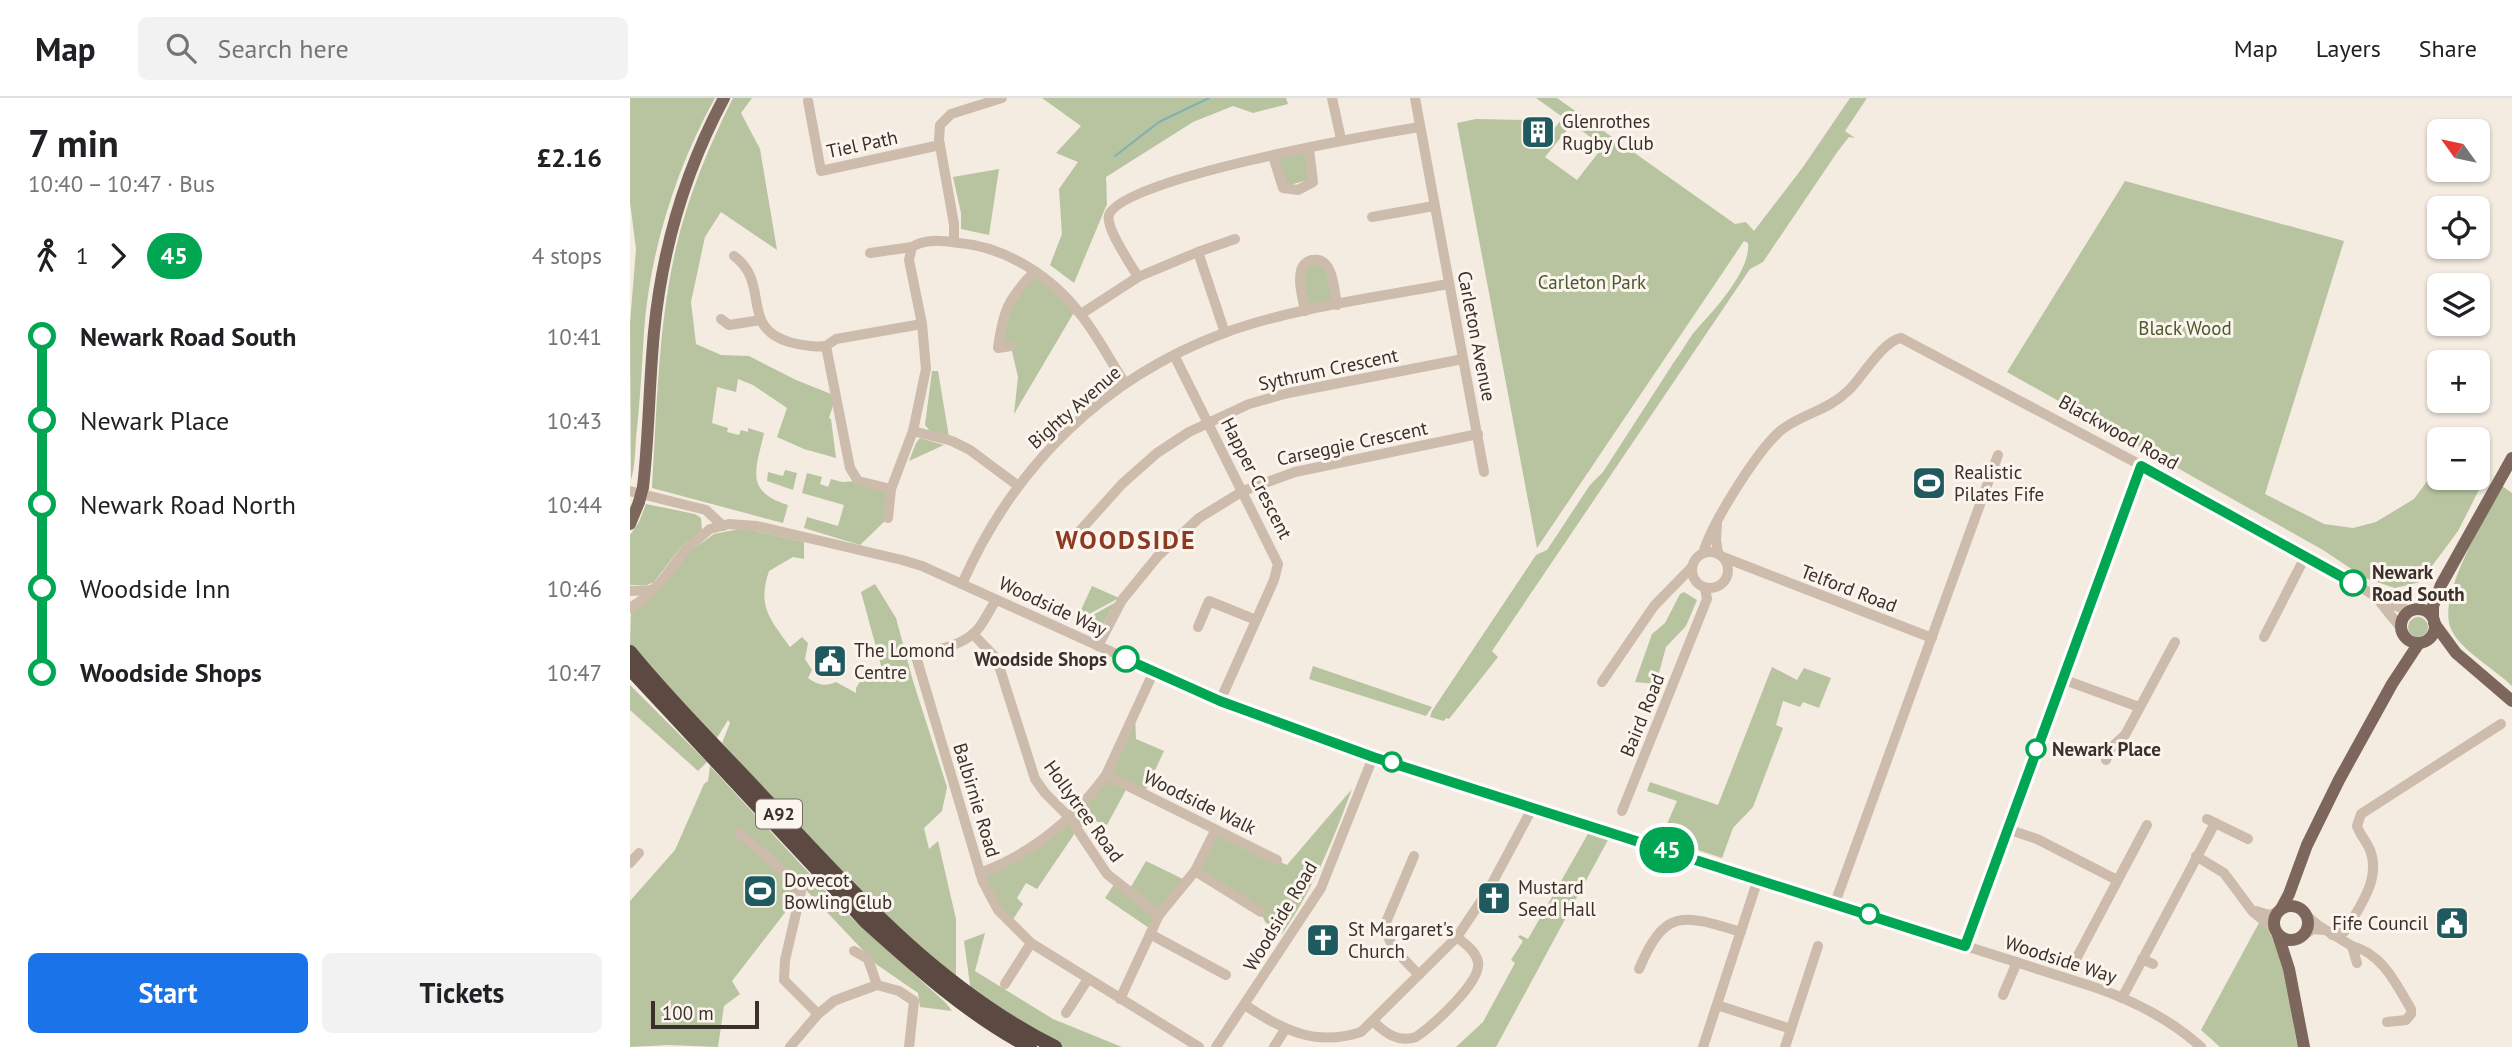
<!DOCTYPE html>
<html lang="en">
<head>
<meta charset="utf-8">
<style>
	:root { --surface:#fff; --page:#f2f2f2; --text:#202124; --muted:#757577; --line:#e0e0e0; --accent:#1a73e8 }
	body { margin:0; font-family:"PT Sans",sans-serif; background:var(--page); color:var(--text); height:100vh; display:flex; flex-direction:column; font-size:26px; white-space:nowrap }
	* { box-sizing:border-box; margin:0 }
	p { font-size:23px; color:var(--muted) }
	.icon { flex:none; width:38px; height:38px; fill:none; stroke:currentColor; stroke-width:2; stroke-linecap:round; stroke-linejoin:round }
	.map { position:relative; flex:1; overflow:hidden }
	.details { display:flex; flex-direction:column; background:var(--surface); width:630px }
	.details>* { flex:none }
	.badge { padding:0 14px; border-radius:23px; font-size:24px; line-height:46px }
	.needle { width:46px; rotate:303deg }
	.buttons { position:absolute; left:1797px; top:21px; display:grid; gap:14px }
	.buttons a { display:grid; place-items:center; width:63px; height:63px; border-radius:10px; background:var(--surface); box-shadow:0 2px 5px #0004; font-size:35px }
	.scale { position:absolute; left:21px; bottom:18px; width:108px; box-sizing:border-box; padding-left:7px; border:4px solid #3b302b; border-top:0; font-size:19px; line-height:24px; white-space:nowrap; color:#3b302b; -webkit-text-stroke:5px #fbf5ee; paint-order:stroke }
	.map>.badge { position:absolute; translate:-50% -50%; box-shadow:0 0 0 4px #fff }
	.legs { display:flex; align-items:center; gap:10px; height:77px; padding:0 28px; font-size:23px }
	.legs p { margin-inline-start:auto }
	.head { display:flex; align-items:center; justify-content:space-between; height:119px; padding:0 28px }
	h1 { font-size:38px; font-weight:600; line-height:52px }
	.primary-button { display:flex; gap:14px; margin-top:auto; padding:14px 28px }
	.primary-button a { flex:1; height:80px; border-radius:10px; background:var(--accent); color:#fff; font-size:28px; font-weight:600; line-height:80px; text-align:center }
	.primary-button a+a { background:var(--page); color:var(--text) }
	ul { padding:0 28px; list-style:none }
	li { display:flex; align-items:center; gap:24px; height:84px; font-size:26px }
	li i { display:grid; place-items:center; width:10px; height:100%; margin:0 9px; background:currentColor }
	li i::after { content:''; width:18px; height:18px; margin:-9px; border:5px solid; border-radius:50%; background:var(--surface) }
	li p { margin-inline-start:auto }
	li:first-child i { background:linear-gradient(#0000 50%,currentColor 0) }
	li:last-child i { background:linear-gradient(currentColor 50%,#0000 0) }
	header { display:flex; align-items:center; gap:42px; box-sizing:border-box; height:98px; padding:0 35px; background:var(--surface); border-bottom:2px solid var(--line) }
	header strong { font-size:33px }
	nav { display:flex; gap:38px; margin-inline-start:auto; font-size:24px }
	.search { width:490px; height:63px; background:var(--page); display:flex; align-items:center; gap:18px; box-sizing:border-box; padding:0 24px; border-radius:10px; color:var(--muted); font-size:26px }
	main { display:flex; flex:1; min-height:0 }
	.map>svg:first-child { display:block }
	.green { fill:#b8c4a0 }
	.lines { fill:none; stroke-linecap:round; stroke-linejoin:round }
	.stream { stroke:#7fb0b2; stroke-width:2 }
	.minor { stroke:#cdbbac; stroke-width:10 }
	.major { stroke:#7d675c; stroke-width:12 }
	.highway { stroke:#5c4a42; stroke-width:14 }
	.major-bridge { stroke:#7d675c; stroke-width:12 }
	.line-1-casing { stroke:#fff; stroke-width:16 }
	.line-1 { stroke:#00a651; stroke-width:10 }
	.stop-1-dot { fill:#fff; stroke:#00a651; stroke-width:3.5 }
	.labels { text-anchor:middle; stroke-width:6; stroke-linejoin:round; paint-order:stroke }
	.shield { fill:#fbf5ee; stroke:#756b66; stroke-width:2 }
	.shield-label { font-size:18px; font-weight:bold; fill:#3b302b }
	.poi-label { font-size:19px; fill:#3b302b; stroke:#fbf5ee; text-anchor:start }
	.street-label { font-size:19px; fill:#3b302b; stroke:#fbf5ee }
	.park-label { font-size:19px; fill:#4a5a2e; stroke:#fbf5ee }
	.stop-label { font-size:19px; font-weight:bold; fill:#3b302b; stroke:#fbf5ee; text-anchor:start }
	.district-label { font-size:26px; font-weight:bold; letter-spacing:2px; fill:#8c3b22; stroke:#fbf5ee }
</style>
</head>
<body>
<header>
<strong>Map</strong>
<div class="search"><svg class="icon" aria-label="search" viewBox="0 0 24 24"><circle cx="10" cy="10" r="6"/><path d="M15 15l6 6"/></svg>Search here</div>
<nav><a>Map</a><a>Layers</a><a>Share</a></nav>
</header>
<main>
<section class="details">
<div class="head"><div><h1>7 min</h1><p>10:40 – 10:47 · Bus</p></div><b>£2.16</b></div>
<div class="legs"><svg class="icon" aria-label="walk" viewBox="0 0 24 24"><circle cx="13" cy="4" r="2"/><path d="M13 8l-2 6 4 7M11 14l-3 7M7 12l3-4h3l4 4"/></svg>1<svg class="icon" aria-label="forward" viewBox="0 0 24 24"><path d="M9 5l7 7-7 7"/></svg><b class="badge" style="background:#00a651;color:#fff">45</b><p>4 stops</p></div>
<ul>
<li><i style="color:#00a651"></i><b>Newark Road South</b><p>10:41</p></li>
<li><i style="color:#00a651"></i><span>Newark Place</span><p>10:43</p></li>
<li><i style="color:#00a651"></i><span>Newark Road North</span><p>10:44</p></li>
<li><i style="color:#00a651"></i><span>Woodside Inn</span><p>10:46</p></li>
<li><i style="color:#00a651"></i><b>Woodside Shops</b><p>10:47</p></li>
</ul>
<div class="primary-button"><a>Start</a><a>Tickets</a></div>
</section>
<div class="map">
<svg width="1882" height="949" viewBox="0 0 1882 949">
	<rect width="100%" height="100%" fill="#f4ebe1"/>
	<!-- green -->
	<g class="green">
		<path d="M0,0h85c-39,70 -65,153 -71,233 -2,36 -4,71 -8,107 -1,14 -1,29 -5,42l-1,-157 6,-74 -6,-47z"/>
		<path d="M103,0h19l-11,15 19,36 17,101 -56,-38 -16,25 -14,65 5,42 25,11 28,1 47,24 40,16 -7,22 2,1 5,39 -32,-9 -27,-12 10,-29 -34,-23 -15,-6 -2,13 -19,-5 -5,36 16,5 -1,4 12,3 2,-5 7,2v-4l16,5c-8,37 -20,58 24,72l-5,18 -131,-35c5,-80 6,-162 24,-240 12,-52 33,-102 57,-150z"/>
		<polygon points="412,0 656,0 658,6 623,15 603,8 563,24 476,79 477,106 444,185 420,167 432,136 429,91 448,64 426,55 451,28"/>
		<path d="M906,0h21l178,126 11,-2 8,9 49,-64 47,-69h17l-22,33 10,7 -6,-1 -11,14 -75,111 -13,7 -258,382 6,6 -49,62 -3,-1 -2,3 -14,-4 2,-6 104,-156 11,-5 43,-65 13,-13 71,-110c8,-10 14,-23 22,-32 18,-20 55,-59 52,-87l-4,-2 -207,307 -80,-425 19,-4 53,1 -7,11 4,3 -2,2 15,11 23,-28 9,6 -26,32 32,23 28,-36 -9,-3z"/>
		<polygon points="676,55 678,82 656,88 648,60"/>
		<polygon points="369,71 359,137 331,131 331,115 323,79"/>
		<polygon points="1495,83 1714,143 1635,396 1694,426 1723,430 1746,424 1784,401 1809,367 1810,380 1848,380 1848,371 1857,376 1828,433 1790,484 1765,490 1735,480 1693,452 1377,274"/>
		<polygon points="688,165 694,168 704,202 678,208 674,181 675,171 681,166"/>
		<polygon points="404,174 446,211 384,316 388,279 381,249 368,250 376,210"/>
		<polygon points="302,273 308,273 319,339 300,333 295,327"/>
		<polygon points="290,340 314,347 279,363 286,345"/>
		<polygon points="155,372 167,375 163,392 137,383 138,374 153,378"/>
		<polygon points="177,375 192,379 190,386 198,389 201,381 212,384 228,383 261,391 258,420 230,447 174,430 177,419 208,428 214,407 172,395"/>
		<path d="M1872,388l10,7v193c-16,-16 -50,-35 -60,-55 -18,-32 34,-114 50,-145z"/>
		<polygon points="16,406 65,416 71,420 72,432 51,449 24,484 17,487 0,487 0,437 9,424"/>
		<path d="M114,430l60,14v17l-11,-2 -24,14c-12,36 1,48 21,76l12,-10 6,6 -3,16 7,11 -4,8c10,7 17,9 28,4l20,11v-5l11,-18 18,10 -24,-88 14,-8 21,34 17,63 34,106 -5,24 -18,17 5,21 9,-8 18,78v57l-83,-69 -151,-164 8,-20 -2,-3 -11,18 -87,-92 1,-34 58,-60 25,-18z"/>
		<polygon points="462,488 489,500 446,523"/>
		<polygon points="1054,494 1067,502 1056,528 1036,549 1026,586 1005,584 1022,536 1035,525 1050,496"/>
		<polygon points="486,504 469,534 449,525"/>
		<circle cx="1788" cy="529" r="10"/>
		<polygon points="683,568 802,609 796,618 679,581"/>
		<polygon points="1142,569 1167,582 1174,570 1201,580 1189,610 1173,604 1170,609 1153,603 1146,627 1153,630 1123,709 1103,730 1092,760 1037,742 1033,735 1047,703 1017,693 1020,684 1088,707"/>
		<polygon points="0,587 77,664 68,673 0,612"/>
		<polygon points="505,616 506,641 534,653 514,696 498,688 477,727 463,722 447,732 407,791 396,785 387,800 393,806 380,826 350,775 403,750 470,685"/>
		<polygon points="80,668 214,813 316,905 322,913 290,909 288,895 246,866 174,790 102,883 110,896 94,908 88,949 39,947 0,949 0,803 45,752 74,686 78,683"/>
		<path d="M722,691c-19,51 -38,99 -70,145l-17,-12 -4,-10 -66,-41 20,-40 72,34z"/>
		<polygon points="959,734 979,740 866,949 826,949 853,924 885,865 881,862 893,843 888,839 890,837 898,841"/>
		<polygon points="516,763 557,783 522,832 475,800 485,785 498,794"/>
		<path d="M1630,823c30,29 28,86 38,126h-78l-19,-17z"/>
		<polygon points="355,835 345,873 423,921 492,949 431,949 341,894 334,843"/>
	</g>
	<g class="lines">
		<!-- stream -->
		<polyline class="stream" points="485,58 529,24 579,0"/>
		<!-- minor -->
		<g class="minor">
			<polyline points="702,0 711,41"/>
			<polyline points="785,0 854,374"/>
			<polyline points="178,3 191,73 310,47"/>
			<polyline points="643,58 653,90 668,92 683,84 679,51"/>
			<polyline points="742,119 804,108"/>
			<polyline points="324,144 324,126 309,42 310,27 321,16 372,0"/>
			<polyline points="568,154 595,235"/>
			<polyline points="240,155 282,149"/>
			<path d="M104,158c37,27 5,71 55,86 12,3 25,6 37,4"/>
			<path d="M508,179c-7,-12 -33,-50 -29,-62 13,-37 266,-81 311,-88"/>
			<path d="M675,213c-2,-12 -7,-28 -4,-40 1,-6 6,-10 11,-11 22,-4 22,31 25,45"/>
			<polyline points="451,216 508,179 568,154 605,141"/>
			<polyline points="91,221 99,227 131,222"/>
			<path d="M381,248l-13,2c5,-37 10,-49 36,-76"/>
			<polyline points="544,257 648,466 644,482 590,603"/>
			<polyline points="283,333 322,343 340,352 387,387"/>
			<polyline points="261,391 228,383 220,370 196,248 206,241 292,226"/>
			<polyline points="0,393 76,412 93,428"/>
			<path d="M258,420l3,-29 22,-58 13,-62 -4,-45 -13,-64 3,-13c13,-9 32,-6 47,-4 47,4 94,34 122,72 17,21 29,46 44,68"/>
			<polyline points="1087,426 1086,442 1088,455"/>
			<polyline points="448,435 492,386 527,355 559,334 619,306 658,295 833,261"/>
			<circle cx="1080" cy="472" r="18"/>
			<path d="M1073,455c9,-30 57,-108 81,-125 23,-16 43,-17 65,-38 14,-14 34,-49 52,-52l232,123 222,122c18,13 35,23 57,28"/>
			<polyline points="1093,459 1302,540"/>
			<path d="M332,486c52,-118 141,-206 262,-251 72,-26 150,-35 224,-49"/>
			<polyline points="0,493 23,492"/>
			<path d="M366,502c-6,9 -11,20 -18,29 -15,17 -41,22 -63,24l68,229 15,28 33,33 168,104"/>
			<polyline points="1750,504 1771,530"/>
			<path d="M0,510l12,-8 19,-18 25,-33 24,-20 19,-5 28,2 145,34 20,6 298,135 153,56 721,230c38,13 77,33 107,60"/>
			<polyline points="568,529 579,503 626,522"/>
			<polyline points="343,536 364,558 370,571 405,681 415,695 439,719 477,776 529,817"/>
			<polyline points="1634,539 1675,459"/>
			<polyline points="468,548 492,502 528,458 569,420 613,393 665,374 848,336"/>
			<polyline points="1432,581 1509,609"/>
			<polyline points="972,584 1024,508 1062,469"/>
			<polyline points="1476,662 1481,650 1495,637 1545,544"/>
			<polyline points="476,677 647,762"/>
			<polyline points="992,713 1077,501 1075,490"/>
			<polyline points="1577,721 1618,741"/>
			<polyline points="1377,731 1407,741 1487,782"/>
			<polyline points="109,735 170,787 171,794 155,862 154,882 188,916"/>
			<polyline points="784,758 754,829 763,850 789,877"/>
			<polyline points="1566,758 1594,775 1623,814 1645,832"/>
			<polyline points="0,765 9,755"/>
			<polyline points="565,773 631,814"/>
			<path d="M350,775c51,-19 94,-54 126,-98l48,-104"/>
			<polyline points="1205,805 1368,357"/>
			<polyline points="1626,813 1639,817 1647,814"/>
			<polyline points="1676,817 1689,828 1722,848"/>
			<polyline points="520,836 596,877"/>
			<polyline points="1674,837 1683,831 1694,832"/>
			<path d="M1702,837l12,-3 4,-5c13,-23 33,-49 22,-77 -3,-8 -10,-15 -13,-24l4,-12 140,-90"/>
			<polyline points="1335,848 1511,368"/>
			<polyline points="224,853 238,861 247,887"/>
			<polyline points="1512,861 1523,866"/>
			<polyline points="1445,863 1517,727"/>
			<path d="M1727,865l-5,-17c31,8 44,38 59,63v5l-5,6 -19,2"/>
			<path d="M1009,871c26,-61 43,-55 102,-37"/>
			<polyline points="375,886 401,845"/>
			<polyline points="1373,897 1387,864"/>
			<polyline points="1492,900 1585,725"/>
			<polyline points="490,901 529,817 565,773 585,733"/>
			<path d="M615,907c37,25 71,42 116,27l96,-95 32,-48 44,-82"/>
			<polyline points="1087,907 1161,931"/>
			<polyline points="436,915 458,881"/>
			<path d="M743,923c12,12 25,22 43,16 16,-11 66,-55 62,-75 -2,-11 -13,-18 -21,-25"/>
			<polyline points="160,949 188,916 204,903 214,899 247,887 269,893 284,903 279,949"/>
			<polyline points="586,949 691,790 743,659"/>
			<polyline points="644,949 654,933"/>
			<polyline points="1073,949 1128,781"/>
			<polyline points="1155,949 1188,848"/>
		</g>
		<!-- major -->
		<g class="major">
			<path d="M13,389c6,-51 6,-103 11,-155 8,-83 31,-161 70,-234"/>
			<polyline points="0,426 9,404"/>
			<circle cx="1788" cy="528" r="17"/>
			<polyline points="1803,520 1803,508 1811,487 1882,360"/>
			<polyline points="1804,525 1826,555 1882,603"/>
			<circle cx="1661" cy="825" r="17"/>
			<polyline points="1651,811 1659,796 1677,747 1709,682 1762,586 1789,545"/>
			<polyline points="1648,837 1659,871 1674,949"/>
		</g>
		<!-- highway -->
		<g class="highway">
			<path d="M0,554c42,52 91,99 136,148 87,93 173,189 289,247"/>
			<path d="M0,571l236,253c51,46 103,93 164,125"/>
		</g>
		<!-- major-bridge -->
		<polyline class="major-bridge" points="9,404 13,389"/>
	</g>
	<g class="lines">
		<!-- line-1 casing -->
		<g class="line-1-casing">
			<polyline id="line-1" points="496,561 590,603 743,659 1335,848 1511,368 1723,485"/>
		</g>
		<!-- line-1 -->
		<use href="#line-1" class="line-1"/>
	</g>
	<!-- icons -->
	<defs>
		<g id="building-square" transform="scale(1.75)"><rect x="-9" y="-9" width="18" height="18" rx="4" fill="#1f5a5e" stroke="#fbf5ee"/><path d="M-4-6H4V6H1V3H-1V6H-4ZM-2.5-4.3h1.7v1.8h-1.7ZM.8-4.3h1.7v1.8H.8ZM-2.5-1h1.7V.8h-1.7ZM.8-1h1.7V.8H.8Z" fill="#fff"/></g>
		<g id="stadium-square" transform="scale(1.75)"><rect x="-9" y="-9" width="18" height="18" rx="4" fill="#1f5a5e" stroke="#fbf5ee"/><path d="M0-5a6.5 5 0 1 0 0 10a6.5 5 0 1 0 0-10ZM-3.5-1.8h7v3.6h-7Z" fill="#fff"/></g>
		<g id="civic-square" transform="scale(1.75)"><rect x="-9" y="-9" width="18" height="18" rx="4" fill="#1f5a5e" stroke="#fbf5ee"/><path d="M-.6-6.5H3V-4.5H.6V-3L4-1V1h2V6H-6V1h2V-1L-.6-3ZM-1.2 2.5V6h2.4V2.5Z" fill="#fff"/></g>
		<g id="church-square" transform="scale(1.75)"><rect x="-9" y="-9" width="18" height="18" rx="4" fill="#1f5a5e" stroke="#fbf5ee"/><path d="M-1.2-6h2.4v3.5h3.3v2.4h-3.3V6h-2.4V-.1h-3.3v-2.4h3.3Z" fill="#fff"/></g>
	</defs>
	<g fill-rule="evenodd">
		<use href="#building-square" x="908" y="34"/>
		<use href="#stadium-square" x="1299" y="385"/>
		<use href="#civic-square" x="200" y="563"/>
		<use href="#stadium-square" x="130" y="793"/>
		<use href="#church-square" x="864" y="800"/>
		<use href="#civic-square" x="1822" y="825"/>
		<use href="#church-square" x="693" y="842"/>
	</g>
	<!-- markers -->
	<g class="stop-1-dot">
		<circle cx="1723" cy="485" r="12"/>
		<circle cx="496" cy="561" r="12"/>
		<circle cx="1406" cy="651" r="9"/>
		<circle cx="762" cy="664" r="9"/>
		<circle cx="1239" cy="816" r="9"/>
	</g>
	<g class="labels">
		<!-- shield labels -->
		<rect class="shield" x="126" y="701.5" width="46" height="29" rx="5"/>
		<g class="shield-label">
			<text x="149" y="722">A92</text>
		</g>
		<!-- poi labels -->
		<g class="poi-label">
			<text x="932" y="30">Glenrothes<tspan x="932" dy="22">Rugby Club</tspan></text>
			<text x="1324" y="381">Realistic<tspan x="1324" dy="22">Pilates Fife</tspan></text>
			<text x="224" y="559">The Lomond<tspan x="224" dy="22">Centre</tspan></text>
			<text x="154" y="789">Dovecot<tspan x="154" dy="22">Bowling Club</tspan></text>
			<text x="888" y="796">Mustard<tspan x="888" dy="22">Seed Hall</tspan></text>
			<text x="1798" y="832" text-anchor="end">Fife Council</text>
			<text x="718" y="838">St Margaret's<tspan x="718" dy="22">Church</tspan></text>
		</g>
		<!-- street labels -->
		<g class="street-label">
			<text transform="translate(232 46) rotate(-12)" y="7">Tiel Path</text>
			<text transform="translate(847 238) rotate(79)" y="7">Carleton Avenue</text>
			<text transform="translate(698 271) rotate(-12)" y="7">Sythrum Crescent</text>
			<text transform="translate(444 309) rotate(-41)" y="7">Bighty Avenue</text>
			<text transform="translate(1489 334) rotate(29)" y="7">Blackwood Road</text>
			<text transform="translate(722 345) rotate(-12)" y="7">Carseggie Crescent</text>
			<text transform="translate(627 380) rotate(63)" y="7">Happer Crescent</text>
			<text transform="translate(1219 490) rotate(21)" y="7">Telford Road</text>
			<text transform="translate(423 508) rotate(25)" y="7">Woodside Way</text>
			<text transform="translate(1012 617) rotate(-68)" y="7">Baird Road</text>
			<text transform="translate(347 702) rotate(73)" y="7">Balbirnie Road</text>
			<text transform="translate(570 704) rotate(26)" y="7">Woodside Walk</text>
			<text transform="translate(454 713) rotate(54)" y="7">Hollytree Road</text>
			<text transform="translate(650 818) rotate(-59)" y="7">Woodside Road</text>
			<text transform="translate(1431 861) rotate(18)" y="7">Woodside Way</text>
		</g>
		<!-- park labels -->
		<g class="park-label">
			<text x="962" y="191">Carleton Park</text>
			<text x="1555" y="237">Black Wood</text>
		</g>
		<!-- stop labels -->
		<g class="stop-label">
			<text x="1742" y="481">Newark<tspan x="1742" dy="22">Road South</tspan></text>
			<text x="477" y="568" text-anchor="end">Woodside Shops</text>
			<text x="1422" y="658">Newark Place</text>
		</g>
		<!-- district labels -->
		<g class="district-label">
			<text x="496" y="451">WOODSIDE</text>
		</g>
	</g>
</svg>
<div class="buttons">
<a><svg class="needle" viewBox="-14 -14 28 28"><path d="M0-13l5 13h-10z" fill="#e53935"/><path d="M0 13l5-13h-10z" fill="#757577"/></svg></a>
<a><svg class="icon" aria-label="locate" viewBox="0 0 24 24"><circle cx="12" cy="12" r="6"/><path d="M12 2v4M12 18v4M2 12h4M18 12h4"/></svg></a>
<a><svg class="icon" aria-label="layers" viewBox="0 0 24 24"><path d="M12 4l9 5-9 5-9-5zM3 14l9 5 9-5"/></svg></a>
<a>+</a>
<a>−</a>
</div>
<div class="scale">100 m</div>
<b class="badge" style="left:1037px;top:752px;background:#00a651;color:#fff">45</b>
</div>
</main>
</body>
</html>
